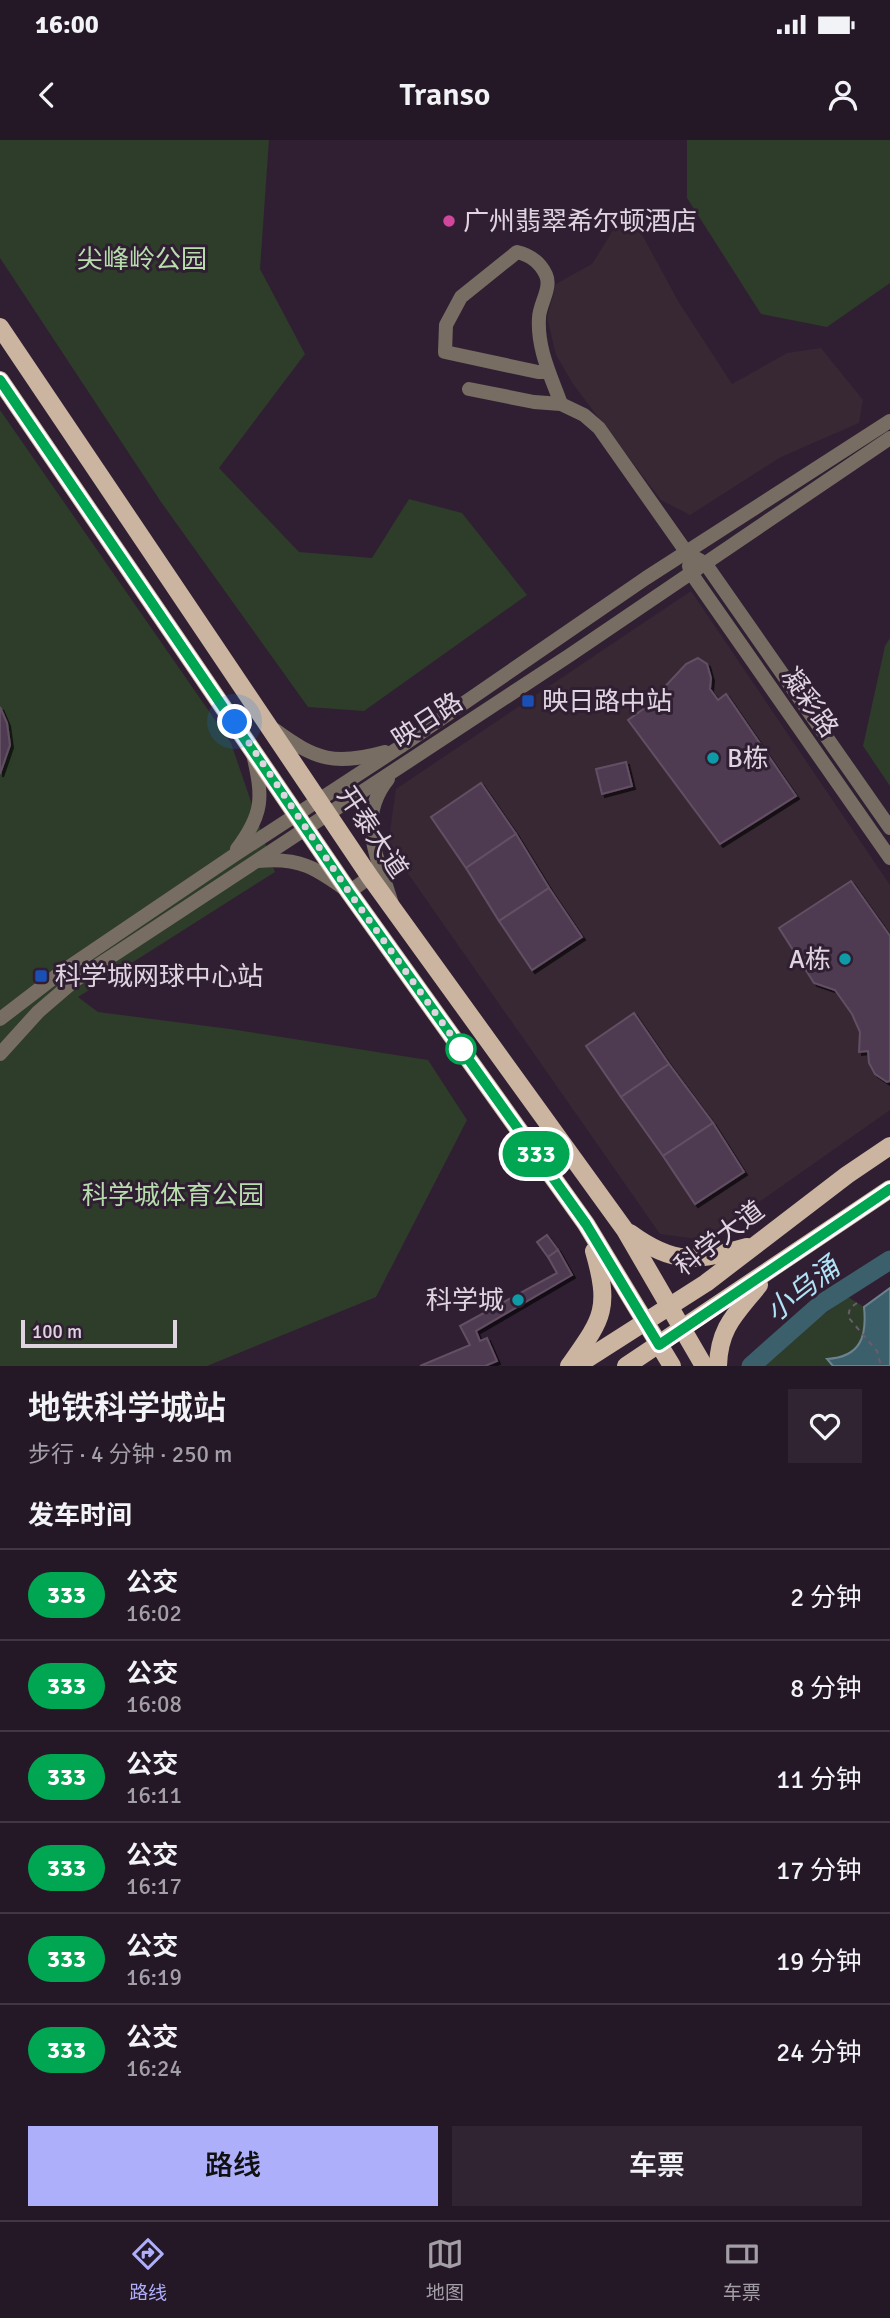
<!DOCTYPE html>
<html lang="zh">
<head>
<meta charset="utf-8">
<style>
	:root { --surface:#241726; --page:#302432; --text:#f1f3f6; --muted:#a39fa7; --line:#413643; --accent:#adaffb }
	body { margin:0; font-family:Signika,"Noto Sans SC",sans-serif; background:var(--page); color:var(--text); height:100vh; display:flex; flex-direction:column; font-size:26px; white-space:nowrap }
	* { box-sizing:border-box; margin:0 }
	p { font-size:23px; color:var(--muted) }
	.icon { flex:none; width:38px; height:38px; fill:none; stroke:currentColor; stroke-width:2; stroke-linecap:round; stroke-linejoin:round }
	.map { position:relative; height:1226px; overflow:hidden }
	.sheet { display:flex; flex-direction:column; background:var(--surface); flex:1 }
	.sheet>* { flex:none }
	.badge { padding:0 14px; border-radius:23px; font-size:24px; line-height:46px }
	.scale { position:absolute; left:21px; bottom:18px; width:156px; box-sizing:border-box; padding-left:7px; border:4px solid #e0d4e1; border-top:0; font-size:19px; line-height:24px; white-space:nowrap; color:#e0d4e1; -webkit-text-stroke:5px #301f32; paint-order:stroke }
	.you { position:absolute; width:35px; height:35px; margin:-18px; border:5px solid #fff; border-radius:50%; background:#1a73e8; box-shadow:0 0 0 10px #1a73e833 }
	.map>.badge { position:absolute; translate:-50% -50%; box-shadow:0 0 0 4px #fff }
	h2 { padding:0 28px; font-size:26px; line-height:63px }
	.round { display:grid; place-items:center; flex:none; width:74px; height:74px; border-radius:0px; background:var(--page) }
	.head { display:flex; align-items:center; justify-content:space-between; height:119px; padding:0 28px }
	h1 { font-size:33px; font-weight:600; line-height:52px }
	.button { display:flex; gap:14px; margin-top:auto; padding:14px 28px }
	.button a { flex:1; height:80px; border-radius:0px; background:var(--accent); color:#111; font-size:28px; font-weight:600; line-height:80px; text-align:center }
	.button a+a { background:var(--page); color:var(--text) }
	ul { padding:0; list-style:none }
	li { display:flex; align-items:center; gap:21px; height:91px; padding:0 28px; border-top:2px solid var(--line) }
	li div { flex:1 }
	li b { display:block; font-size:26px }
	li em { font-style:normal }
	li .badge { min-width:77px; font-weight:700; text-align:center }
	.status { display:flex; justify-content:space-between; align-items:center; height:49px; padding:0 35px; background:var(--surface); direction:ltr }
	.status svg { height:19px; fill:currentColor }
	header { display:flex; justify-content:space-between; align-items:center; height:91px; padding:0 28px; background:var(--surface); font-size:32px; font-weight:600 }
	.tab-bar { display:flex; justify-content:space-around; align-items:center; height:98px; border-top:2px solid var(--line); background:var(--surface); font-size:19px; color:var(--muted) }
	.tab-bar a { display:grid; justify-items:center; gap:4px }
	.tab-bar .current { color:var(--accent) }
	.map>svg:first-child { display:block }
	.commercial { fill:#372834 }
	.green { fill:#2e3c2a }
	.water { fill:#3c5f6c; stroke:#6d828f; stroke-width:2 }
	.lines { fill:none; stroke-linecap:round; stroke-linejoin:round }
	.river { stroke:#3c5f6c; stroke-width:19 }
	.building { fill:#503b51; stroke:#634f64; stroke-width:2; filter:url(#shadow) }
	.path { stroke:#6b5c6d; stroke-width:2; stroke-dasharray:5 5; stroke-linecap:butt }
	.minor { stroke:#786d63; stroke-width:14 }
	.major { stroke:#cbb4a0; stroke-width:18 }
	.line-casing { stroke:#fff; stroke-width:16 }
	.line { stroke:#00a651; stroke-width:10 }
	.walk { stroke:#e0d4e1; stroke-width:7; stroke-dasharray:0 12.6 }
	.hotel-dot { fill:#d1479c; stroke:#301f32; stroke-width:2.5 }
	.transit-dot { fill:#1a4fb4; stroke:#301f32; stroke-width:2.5 }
	.culture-dot { fill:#0f9aa8; stroke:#301f32; stroke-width:2.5 }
	.stop-dot { fill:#fff; stroke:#00a651; stroke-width:3.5 }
	.labels { text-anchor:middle; stroke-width:6; stroke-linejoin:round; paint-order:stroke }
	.poi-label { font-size:26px; fill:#e0d4e1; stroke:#301f32; text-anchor:start }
	.park-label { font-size:26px; fill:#b7ddad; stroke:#301f32 }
	.street-label { font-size:26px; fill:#e0d4e1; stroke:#301f32 }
	.water-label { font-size:28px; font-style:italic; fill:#afe4f8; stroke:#301f32 }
</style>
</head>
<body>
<div class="status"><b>16:00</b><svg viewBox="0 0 49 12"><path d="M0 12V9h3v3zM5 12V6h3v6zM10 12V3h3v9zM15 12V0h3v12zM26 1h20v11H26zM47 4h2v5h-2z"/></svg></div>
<header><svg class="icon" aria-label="back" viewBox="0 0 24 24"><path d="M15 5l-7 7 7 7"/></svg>Transo<svg class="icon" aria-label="person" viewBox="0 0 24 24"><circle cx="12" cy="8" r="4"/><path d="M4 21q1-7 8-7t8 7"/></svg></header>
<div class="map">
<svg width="890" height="1226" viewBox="0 0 890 1226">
	<defs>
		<filter id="shadow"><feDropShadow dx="3" dy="3" stdDeviation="0" flood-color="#0009"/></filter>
	</defs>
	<rect width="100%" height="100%" fill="#301f32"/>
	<!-- commercial -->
	<g class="commercial">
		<polygon points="632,76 678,161 732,244 787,213 821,208 863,260 859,283 781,317 690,375 661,360 573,244 556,215 547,177 556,144 592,124 620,79"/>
		<polygon points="691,451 890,745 890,970 705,1100 660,1094 388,705 396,649"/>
	</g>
	<!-- green -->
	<g class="green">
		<polygon points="0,0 269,0 260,129 305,214 219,328 299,412 372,418 409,359 462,373 527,455 364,571 308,567 161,362 0,118"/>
		<polygon points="687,0 890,0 890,143 827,187 761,174 687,58"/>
		<polygon points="0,270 231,603 275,732 78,857 98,872 230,889 428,920 467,980 376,1157 207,1226 0,1226"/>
		<polygon points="890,498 890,646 863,606 885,506"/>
		<path d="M848,1157l16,10c3,30 -3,48 -36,53l5,6h-71l45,-40z"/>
	</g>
	<!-- water -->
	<path class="water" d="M890,1148v78h-57l-6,-7c34,-2 40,-23 37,-52z"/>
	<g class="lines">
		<!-- river -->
		<polyline class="river" points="751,1226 821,1164 890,1120"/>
	</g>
	<!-- building -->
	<g class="building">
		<polygon points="698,518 707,524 711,538 710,549 718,560 726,554 796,656 720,704 628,580 646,567 686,524"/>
		<polygon points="0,567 7,583 10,605 0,634"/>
		<polygon points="626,622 632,646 602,654 596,629"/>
		<polygon points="481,643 516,694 466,728 431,677"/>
		<polygon points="516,694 549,748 499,781 466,728"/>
		<polygon points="851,741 890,796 890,941 887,942 875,934 869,923 868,911 859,912 860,892 852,874 835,850 814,843 779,788"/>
		<polygon points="549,748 582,797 532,830 499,781"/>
		<polygon points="634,873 669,924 621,957 586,906"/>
		<polygon points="669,924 713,983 663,1016 621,957"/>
		<polygon points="713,983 744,1032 695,1064 663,1016"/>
		<polygon points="547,1095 558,1110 548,1117 537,1102"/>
		<polygon points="558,1110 572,1135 476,1191 480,1201 487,1198 497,1221 485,1226 420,1226 470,1205 460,1186 557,1133 548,1117"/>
	</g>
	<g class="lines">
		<!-- path -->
		<polyline class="path" points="857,1163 850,1168 848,1177 877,1211 881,1226"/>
		<!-- minor -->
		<g class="minor">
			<path d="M549,232h-11l-93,-20 1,-27 15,-28 56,-45c13,3 23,10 29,23 6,13 -7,30 -7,43 -2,31 12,58 22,86"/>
			<polyline points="469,249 534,262 561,264 584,275 599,288 687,413 705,423 890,688"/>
			<polyline points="689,426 691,433 890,718"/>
			<path d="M275,590c41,30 60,36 110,22"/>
			<path d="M388,639c-33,41 -9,80 4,125"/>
			<path d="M237,709c27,-36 26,-52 16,-95"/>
			<path d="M258,721c42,-4 58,7 91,31l21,-15"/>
			<polyline points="0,879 60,833 233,716 400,607 646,438 890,281"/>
			<polyline points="0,914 38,872 74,841 570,515 890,298"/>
		</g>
		<!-- major -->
		<g class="major">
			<polyline points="0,187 370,737 625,1090 704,1226"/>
			<polyline points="0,240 349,752 586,1084 672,1226"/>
			<path d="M630,1093c45,33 66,28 117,14"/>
			<path d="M569,1226c33,-47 42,-56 25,-115"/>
			<polyline points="576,1226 706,1143 847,1035 890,1006"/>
			<polyline points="626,1226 890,1049"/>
			<path d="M718,1226c1,-39 18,-52 41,-81"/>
		</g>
	</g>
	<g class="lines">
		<!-- line casing -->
		<g class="line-casing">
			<polyline id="line" points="0,240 349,752 586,1084 659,1205 890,1049"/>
		</g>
		<!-- line -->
		<use href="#line" class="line"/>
		<!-- walk -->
		<polyline class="walk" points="235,582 349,752 461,909"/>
	</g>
	<!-- markers -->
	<circle class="hotel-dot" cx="449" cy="81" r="7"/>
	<g class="transit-dot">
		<rect x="521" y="554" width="14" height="14" rx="3.5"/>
		<rect x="34" y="829" width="14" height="14" rx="3.5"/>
	</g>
	<g class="culture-dot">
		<circle cx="713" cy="618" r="7"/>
		<circle cx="845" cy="819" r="7"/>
		<circle cx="518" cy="1160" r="7"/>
	</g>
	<circle class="stop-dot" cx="461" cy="909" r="14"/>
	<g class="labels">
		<!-- poi labels -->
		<g class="poi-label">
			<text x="463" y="90">广州翡翠希尔顿酒店</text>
			<text x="542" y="570">映日路中站</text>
			<text x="727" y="627">B栋</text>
			<text x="831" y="828" text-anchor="end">A栋</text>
			<text x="55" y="845">科学城网球中心站</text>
			<text x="504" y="1169" text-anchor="end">科学城</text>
		</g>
		<!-- park labels -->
		<g class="park-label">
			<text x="142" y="128">尖峰岭公园</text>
			<text x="173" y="1064">科学城体育公园</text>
		</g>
		<!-- street labels -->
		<g class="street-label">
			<text transform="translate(810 562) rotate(55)" y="9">凝彩路</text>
			<text transform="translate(427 580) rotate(-33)" y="9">映日路</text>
			<text transform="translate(373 692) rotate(56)" y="9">开泰大道</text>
			<text transform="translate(719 1098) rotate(-37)" y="9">科学大道</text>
		</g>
		<!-- water labels -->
		<g class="water-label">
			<text transform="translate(802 1149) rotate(-38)" y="10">小乌涌</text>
		</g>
	</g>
</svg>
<div class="scale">100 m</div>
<div class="you" style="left:235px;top:582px"></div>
<b class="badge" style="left:536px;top:1014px;background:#00a651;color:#fff">333</b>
</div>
<section class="sheet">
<div class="head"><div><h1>地铁科学城站</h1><p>步行 · 4 分钟 · 250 m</p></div><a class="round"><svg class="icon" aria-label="heart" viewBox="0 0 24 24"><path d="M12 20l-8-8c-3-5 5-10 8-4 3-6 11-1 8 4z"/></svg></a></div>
<h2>发车时间</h2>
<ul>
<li><span class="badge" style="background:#00a651;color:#fff">333</span><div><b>公交</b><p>16:02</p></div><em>2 分钟</em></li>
<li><span class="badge" style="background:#00a651;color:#fff">333</span><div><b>公交</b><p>16:08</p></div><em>8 分钟</em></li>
<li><span class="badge" style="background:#00a651;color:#fff">333</span><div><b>公交</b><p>16:11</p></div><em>11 分钟</em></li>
<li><span class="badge" style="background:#00a651;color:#fff">333</span><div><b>公交</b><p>16:17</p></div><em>17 分钟</em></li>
<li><span class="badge" style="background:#00a651;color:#fff">333</span><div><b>公交</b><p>16:19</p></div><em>19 分钟</em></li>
<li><span class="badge" style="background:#00a651;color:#fff">333</span><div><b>公交</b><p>16:24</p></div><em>24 分钟</em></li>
</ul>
<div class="button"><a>路线</a><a>车票</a></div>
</section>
<nav class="tab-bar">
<a class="current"><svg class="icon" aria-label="directions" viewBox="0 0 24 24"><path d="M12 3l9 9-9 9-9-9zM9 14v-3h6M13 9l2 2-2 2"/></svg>路线</a>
<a><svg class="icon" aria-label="map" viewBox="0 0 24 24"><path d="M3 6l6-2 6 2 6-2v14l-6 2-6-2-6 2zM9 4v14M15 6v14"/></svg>地图</a>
<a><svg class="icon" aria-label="tickets" viewBox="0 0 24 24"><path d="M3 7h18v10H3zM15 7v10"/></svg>车票</a>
</nav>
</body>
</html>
